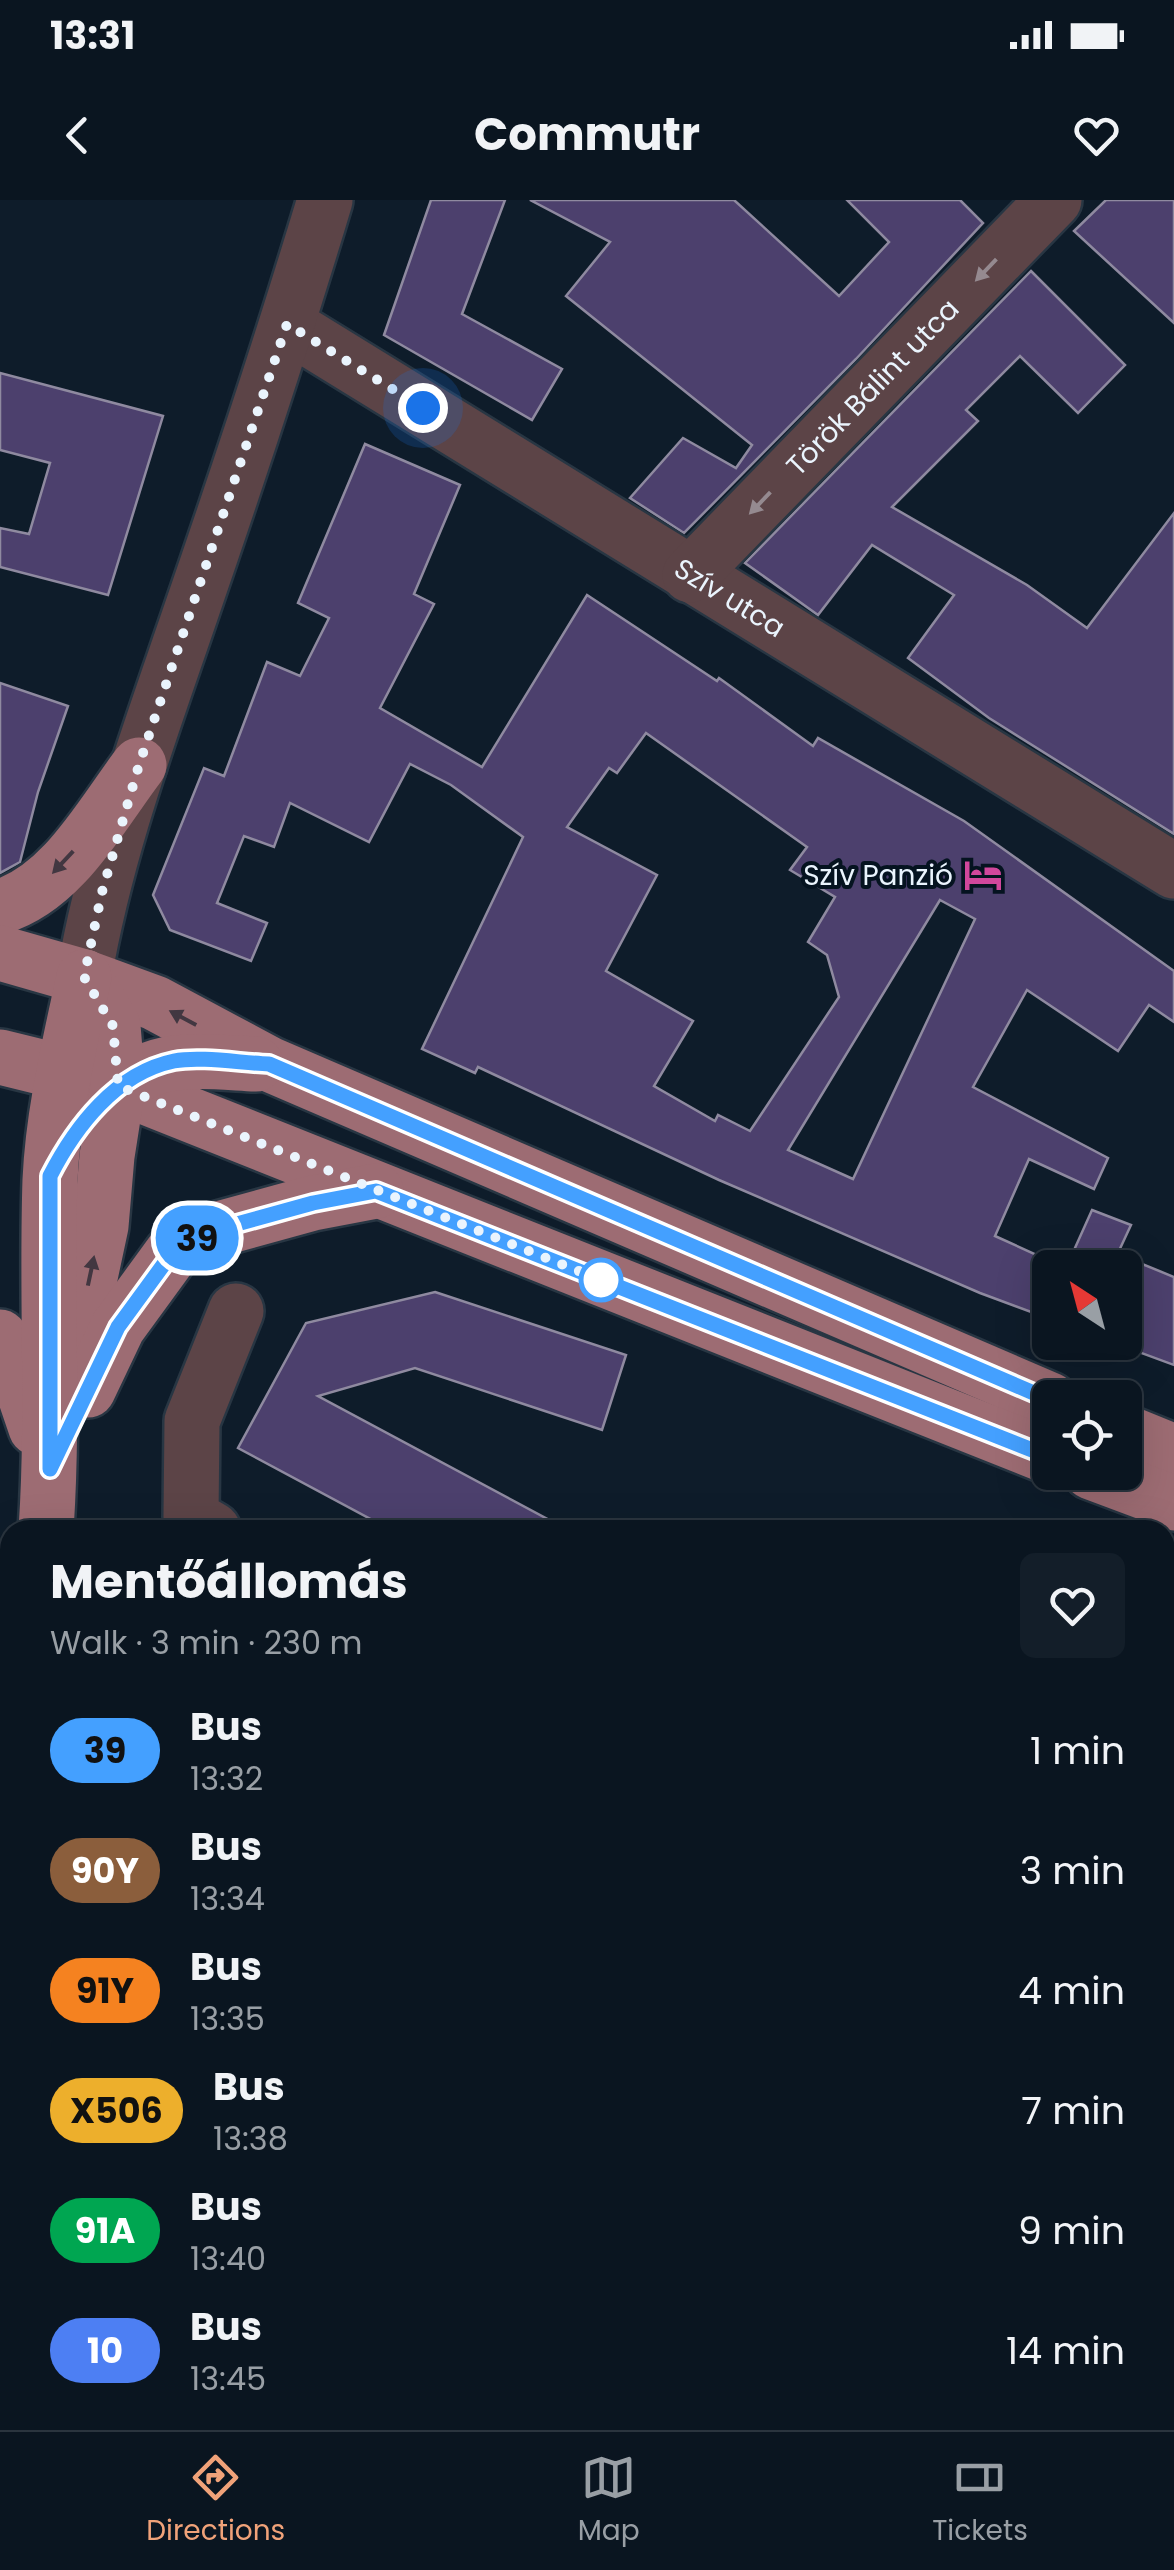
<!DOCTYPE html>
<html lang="en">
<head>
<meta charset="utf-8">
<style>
	:root { --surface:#0a1520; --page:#131e29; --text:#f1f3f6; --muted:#999fa5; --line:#2a343e; --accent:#f0a279 }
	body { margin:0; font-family:Poppins,sans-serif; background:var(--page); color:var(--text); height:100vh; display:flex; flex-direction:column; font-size:38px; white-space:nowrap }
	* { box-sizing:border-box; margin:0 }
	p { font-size:32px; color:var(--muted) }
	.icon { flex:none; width:55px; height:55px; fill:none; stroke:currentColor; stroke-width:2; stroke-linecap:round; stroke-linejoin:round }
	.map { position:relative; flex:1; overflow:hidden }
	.sheet { position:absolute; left:0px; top:1320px; width:1175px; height:910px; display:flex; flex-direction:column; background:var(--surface); border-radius:30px 30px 0 0; box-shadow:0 10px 40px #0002,0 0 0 2px var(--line) }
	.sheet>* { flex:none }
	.badge { padding:0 20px; border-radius:32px; font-size:35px; line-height:65px }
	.needle { width:65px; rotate:324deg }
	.controls { position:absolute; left:1032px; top:1050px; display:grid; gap:20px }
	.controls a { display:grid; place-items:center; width:110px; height:110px; border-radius:15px; background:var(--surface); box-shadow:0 10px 40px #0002,0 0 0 2px var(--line); font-size:50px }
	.you { position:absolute; width:50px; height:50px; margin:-25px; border:8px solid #fff; border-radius:50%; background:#1a73e8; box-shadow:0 0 0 15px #1a73e833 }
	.map>.badge { position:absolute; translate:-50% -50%; box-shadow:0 0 0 5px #fff }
	.round { display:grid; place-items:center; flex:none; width:105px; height:105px; border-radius:15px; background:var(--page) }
	.head { display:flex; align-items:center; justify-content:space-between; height:170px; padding:0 50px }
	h1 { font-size:48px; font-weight:700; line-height:75px }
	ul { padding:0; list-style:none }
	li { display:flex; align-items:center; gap:30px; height:120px; padding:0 50px }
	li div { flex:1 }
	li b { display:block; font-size:38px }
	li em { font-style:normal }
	li .badge { min-width:110px; font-weight:700; text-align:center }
	.status { display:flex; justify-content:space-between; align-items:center; height:70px; padding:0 50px; background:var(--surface); direction:ltr }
	.status svg { height:28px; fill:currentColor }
	header { display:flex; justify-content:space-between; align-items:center; height:130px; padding:0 50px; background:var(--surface); font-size:45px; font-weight:700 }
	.menu { display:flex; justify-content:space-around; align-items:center; height:140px; border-top:2px solid var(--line); background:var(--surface); font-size:28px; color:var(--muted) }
	.menu a { display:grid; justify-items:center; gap:5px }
	.menu .current { color:var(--accent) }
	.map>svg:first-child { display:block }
	.building { fill:#4c406d; stroke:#8f8aa0; stroke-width:2.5; fill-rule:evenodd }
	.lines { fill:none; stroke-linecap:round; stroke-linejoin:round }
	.minor-tunnel { stroke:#2f3c4a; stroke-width:55; stroke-dasharray:55 28; stroke-linecap:butt }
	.minor-casing { stroke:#283643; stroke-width:60 }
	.major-casing { stroke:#283643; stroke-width:60 }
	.minor { stroke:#5c4447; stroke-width:55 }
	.major { stroke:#9d6c73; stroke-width:55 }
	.oneway { fill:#958a90 }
	.oneway2 { fill:#423741 }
	.line-casing { stroke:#fff; stroke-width:22 }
	.line { stroke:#44a0ff; stroke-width:15 }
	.walk { stroke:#eaf4fd; stroke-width:10; stroke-dasharray:0 18 }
	.stop-dot { fill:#fff; stroke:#44a0ff; stroke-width:5 }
	.labels { text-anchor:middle; stroke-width:8; stroke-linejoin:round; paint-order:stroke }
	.street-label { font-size:28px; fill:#eaf4fd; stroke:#051320 }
	.poi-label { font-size:28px; fill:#eaf4fd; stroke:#051320; text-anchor:end }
</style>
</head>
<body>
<div class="status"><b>13:31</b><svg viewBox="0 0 49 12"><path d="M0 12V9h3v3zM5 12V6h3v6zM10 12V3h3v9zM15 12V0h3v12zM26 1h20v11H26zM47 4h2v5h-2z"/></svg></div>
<header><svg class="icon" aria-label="back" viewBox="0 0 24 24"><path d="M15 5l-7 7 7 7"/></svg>Commutr<svg class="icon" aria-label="heart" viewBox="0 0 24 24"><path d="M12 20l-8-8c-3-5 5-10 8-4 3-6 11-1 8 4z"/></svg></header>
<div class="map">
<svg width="1174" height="2230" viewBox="0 0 1174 2230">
	<rect width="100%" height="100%" fill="#0e1c2a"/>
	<!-- building -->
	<g class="building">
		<polygon points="431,0 505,0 462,114 562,169 532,220 384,135"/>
		<polygon points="530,0 734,0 839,96 889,42 847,0 960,0 983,23 856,159 684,333 630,298 683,238 736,268 752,245 566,96 610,42"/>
		<polygon points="1106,0 1174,0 1174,123 1074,31"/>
		<polygon points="1031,71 1125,165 1078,213 1020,156 966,210 978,221 892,307 1027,385 1087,428 1174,313 1174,634 989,518 908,458 954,395 872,345 818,415 745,363"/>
		<polygon points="0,173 163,216 108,395 0,367 0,328 29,334 50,263 0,250"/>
		<path d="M365,244l95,41 -46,109 20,10 -54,104 102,59 105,-172 130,86 2,-3 94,68 5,-8 146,83 210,150v51l-25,-17 -31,46 -91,-61 -54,97 135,71 -14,31 -65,-30 -34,77 55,25v58l-70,-26 -261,-113 -241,-113 -3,6 -53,-24 101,-212 -72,-52 -41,-21 -41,78 -79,-39 -16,44 -30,-11 -27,67 50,20 -16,38 -81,-31 -17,-35 51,-127 20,8 43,-114 33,14 29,-58 -31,-15zM646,533l161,114 -17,23 45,27 -27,45 19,13 12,42 -89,134 -32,-16 -3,6 -61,-35 39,-65 -87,-50 51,-96 -90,-48 42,-59 8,5zM940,700l35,19 -122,260 -65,-29z"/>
		<polygon points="0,483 68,506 38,592 20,662 0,673"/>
		<polygon points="1092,1010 1131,1025 1111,1068 1066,1068"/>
		<polygon points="1125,1057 1174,1077 1174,1165 1125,1147"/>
		<polygon points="435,1092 626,1155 602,1230 415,1168 318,1196 568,1330 391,1330 238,1248 306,1123"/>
	</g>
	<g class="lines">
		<!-- minor-tunnel -->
		<polyline class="minor-tunnel" points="959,2230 960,2220"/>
		<!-- minor casing -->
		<g class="minor-casing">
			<g id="minor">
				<path id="s1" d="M287,125l887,546"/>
				<path id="s2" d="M690,375l364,-375"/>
				<path d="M84,777c21,-125 66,-245 107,-365 47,-136 92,-273 134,-412"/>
				<polyline points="213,1330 191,1317 192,1221 236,1111"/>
				<polyline points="1165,1896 1174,1887"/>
				<polyline points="487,2220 492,2230"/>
				<polyline points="1128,2220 1130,2230"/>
				<polyline points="577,2230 578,2220"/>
				<polyline points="728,2230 730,2220"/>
				<polyline points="807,2230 809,2220"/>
			</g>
		</g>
		<!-- major casing -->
		<g class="major-casing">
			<g id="major">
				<path d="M0,707c63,-19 101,-92 139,-142"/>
				<polyline points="0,753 84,777 155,803 269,864 1050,1200"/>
				<polyline points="0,857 118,886 1050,1257"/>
				<path d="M104,902c45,-50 91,-41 152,-38"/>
				<polyline points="0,1137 10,1152 36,1228"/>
				<polyline points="73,1157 101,1026 107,956 118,886 113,826 84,777"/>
				<polyline points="88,1190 118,1127 172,1053 204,1033 313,1003 376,991"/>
				<polyline points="1125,1232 1174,1252"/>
				<polyline points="1091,1272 1174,1303"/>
				<path d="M46,1330c8,-117 0,-233 4,-350 3,-68 20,-137 34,-203"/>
				<polyline points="0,2034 10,1887"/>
			</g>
		</g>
		<!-- minor -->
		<use href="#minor" class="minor"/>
		<!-- major -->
		<use href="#major" class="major"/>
	</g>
	<!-- one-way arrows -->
	<defs><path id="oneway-solid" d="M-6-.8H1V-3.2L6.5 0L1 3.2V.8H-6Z" transform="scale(2.5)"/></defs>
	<g class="oneway">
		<use href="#oneway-solid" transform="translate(986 70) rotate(134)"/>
		<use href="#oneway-solid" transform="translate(760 303) rotate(134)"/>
	</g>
	<g class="oneway2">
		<use href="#oneway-solid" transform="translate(63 662) rotate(133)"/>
		<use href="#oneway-solid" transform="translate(183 818) rotate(-152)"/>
		<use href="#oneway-solid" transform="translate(91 1071) rotate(-78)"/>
	</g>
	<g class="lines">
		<!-- line casing -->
		<g class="line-casing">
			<path id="line" d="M1050,1200l-781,-336c-28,-1 -69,-8 -95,-3 -58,12 -99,66 -124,115v293l68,-142 54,-74 32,-20 109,-30 63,-12 674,266"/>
		</g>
		<!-- line -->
		<use href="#line" class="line"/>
		<!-- walk -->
		<polyline class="walk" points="423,208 287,124 139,565 102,692 84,777 113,826 118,886 601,1080"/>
	</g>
	<!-- icons -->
	<defs>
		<g id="hotel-bare" transform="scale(3)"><path d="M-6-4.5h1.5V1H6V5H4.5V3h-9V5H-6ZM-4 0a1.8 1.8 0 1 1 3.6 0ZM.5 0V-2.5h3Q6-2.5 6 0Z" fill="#d1479c" stroke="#051320" stroke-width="2.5" paint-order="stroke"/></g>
	</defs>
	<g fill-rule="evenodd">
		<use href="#hotel-bare" x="983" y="675"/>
	</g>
	<!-- markers -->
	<circle class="stop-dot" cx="601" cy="1080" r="20"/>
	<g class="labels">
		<!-- street labels -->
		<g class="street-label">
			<text dy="10" stroke="none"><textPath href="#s2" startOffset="262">Török Bálint utca</textPath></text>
			<text dy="10" stroke="none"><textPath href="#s1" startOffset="520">Szív utca</textPath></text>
		</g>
		<!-- poi labels -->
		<g class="poi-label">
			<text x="953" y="685">Szív Panzió</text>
		</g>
	</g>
</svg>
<div class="controls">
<a><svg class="needle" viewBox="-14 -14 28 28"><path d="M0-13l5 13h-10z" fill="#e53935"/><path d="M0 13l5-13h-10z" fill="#999fa5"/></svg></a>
<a><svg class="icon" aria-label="locate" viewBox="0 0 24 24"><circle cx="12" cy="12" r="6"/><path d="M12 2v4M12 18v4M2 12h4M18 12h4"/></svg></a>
</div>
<div class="you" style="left:423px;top:208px"></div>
<b class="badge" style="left:197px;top:1038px;background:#44a0ff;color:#111">39</b>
<section class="sheet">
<div class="head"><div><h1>Mentőállomás</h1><p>Walk · 3 min · 230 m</p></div><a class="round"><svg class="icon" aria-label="heart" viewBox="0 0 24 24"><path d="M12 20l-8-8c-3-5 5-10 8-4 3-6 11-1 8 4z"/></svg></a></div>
<ul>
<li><span class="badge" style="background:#44a0ff;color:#111">39</span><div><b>Bus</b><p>13:32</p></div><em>1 min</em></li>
<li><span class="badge" style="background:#8b5e3c;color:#fff">90Y</span><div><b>Bus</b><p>13:34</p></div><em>3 min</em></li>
<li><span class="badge" style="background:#f58220;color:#111">91Y</span><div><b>Bus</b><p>13:35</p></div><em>4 min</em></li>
<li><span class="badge" style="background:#edaf2c;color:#111">X506</span><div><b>Bus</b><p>13:38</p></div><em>7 min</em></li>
<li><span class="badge" style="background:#00a651;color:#fff">91A</span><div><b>Bus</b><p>13:40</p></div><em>9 min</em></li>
<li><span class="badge" style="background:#4d7ff3;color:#fff">10</span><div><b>Bus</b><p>13:45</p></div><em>14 min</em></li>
</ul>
</section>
</div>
<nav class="menu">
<a class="current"><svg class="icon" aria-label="directions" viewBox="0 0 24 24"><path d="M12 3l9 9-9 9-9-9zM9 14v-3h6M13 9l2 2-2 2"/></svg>Directions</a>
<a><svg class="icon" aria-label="map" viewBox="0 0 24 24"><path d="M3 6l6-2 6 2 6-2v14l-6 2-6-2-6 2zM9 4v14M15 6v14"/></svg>Map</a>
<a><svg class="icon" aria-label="tickets" viewBox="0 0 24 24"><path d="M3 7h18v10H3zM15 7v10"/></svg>Tickets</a>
</nav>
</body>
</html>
